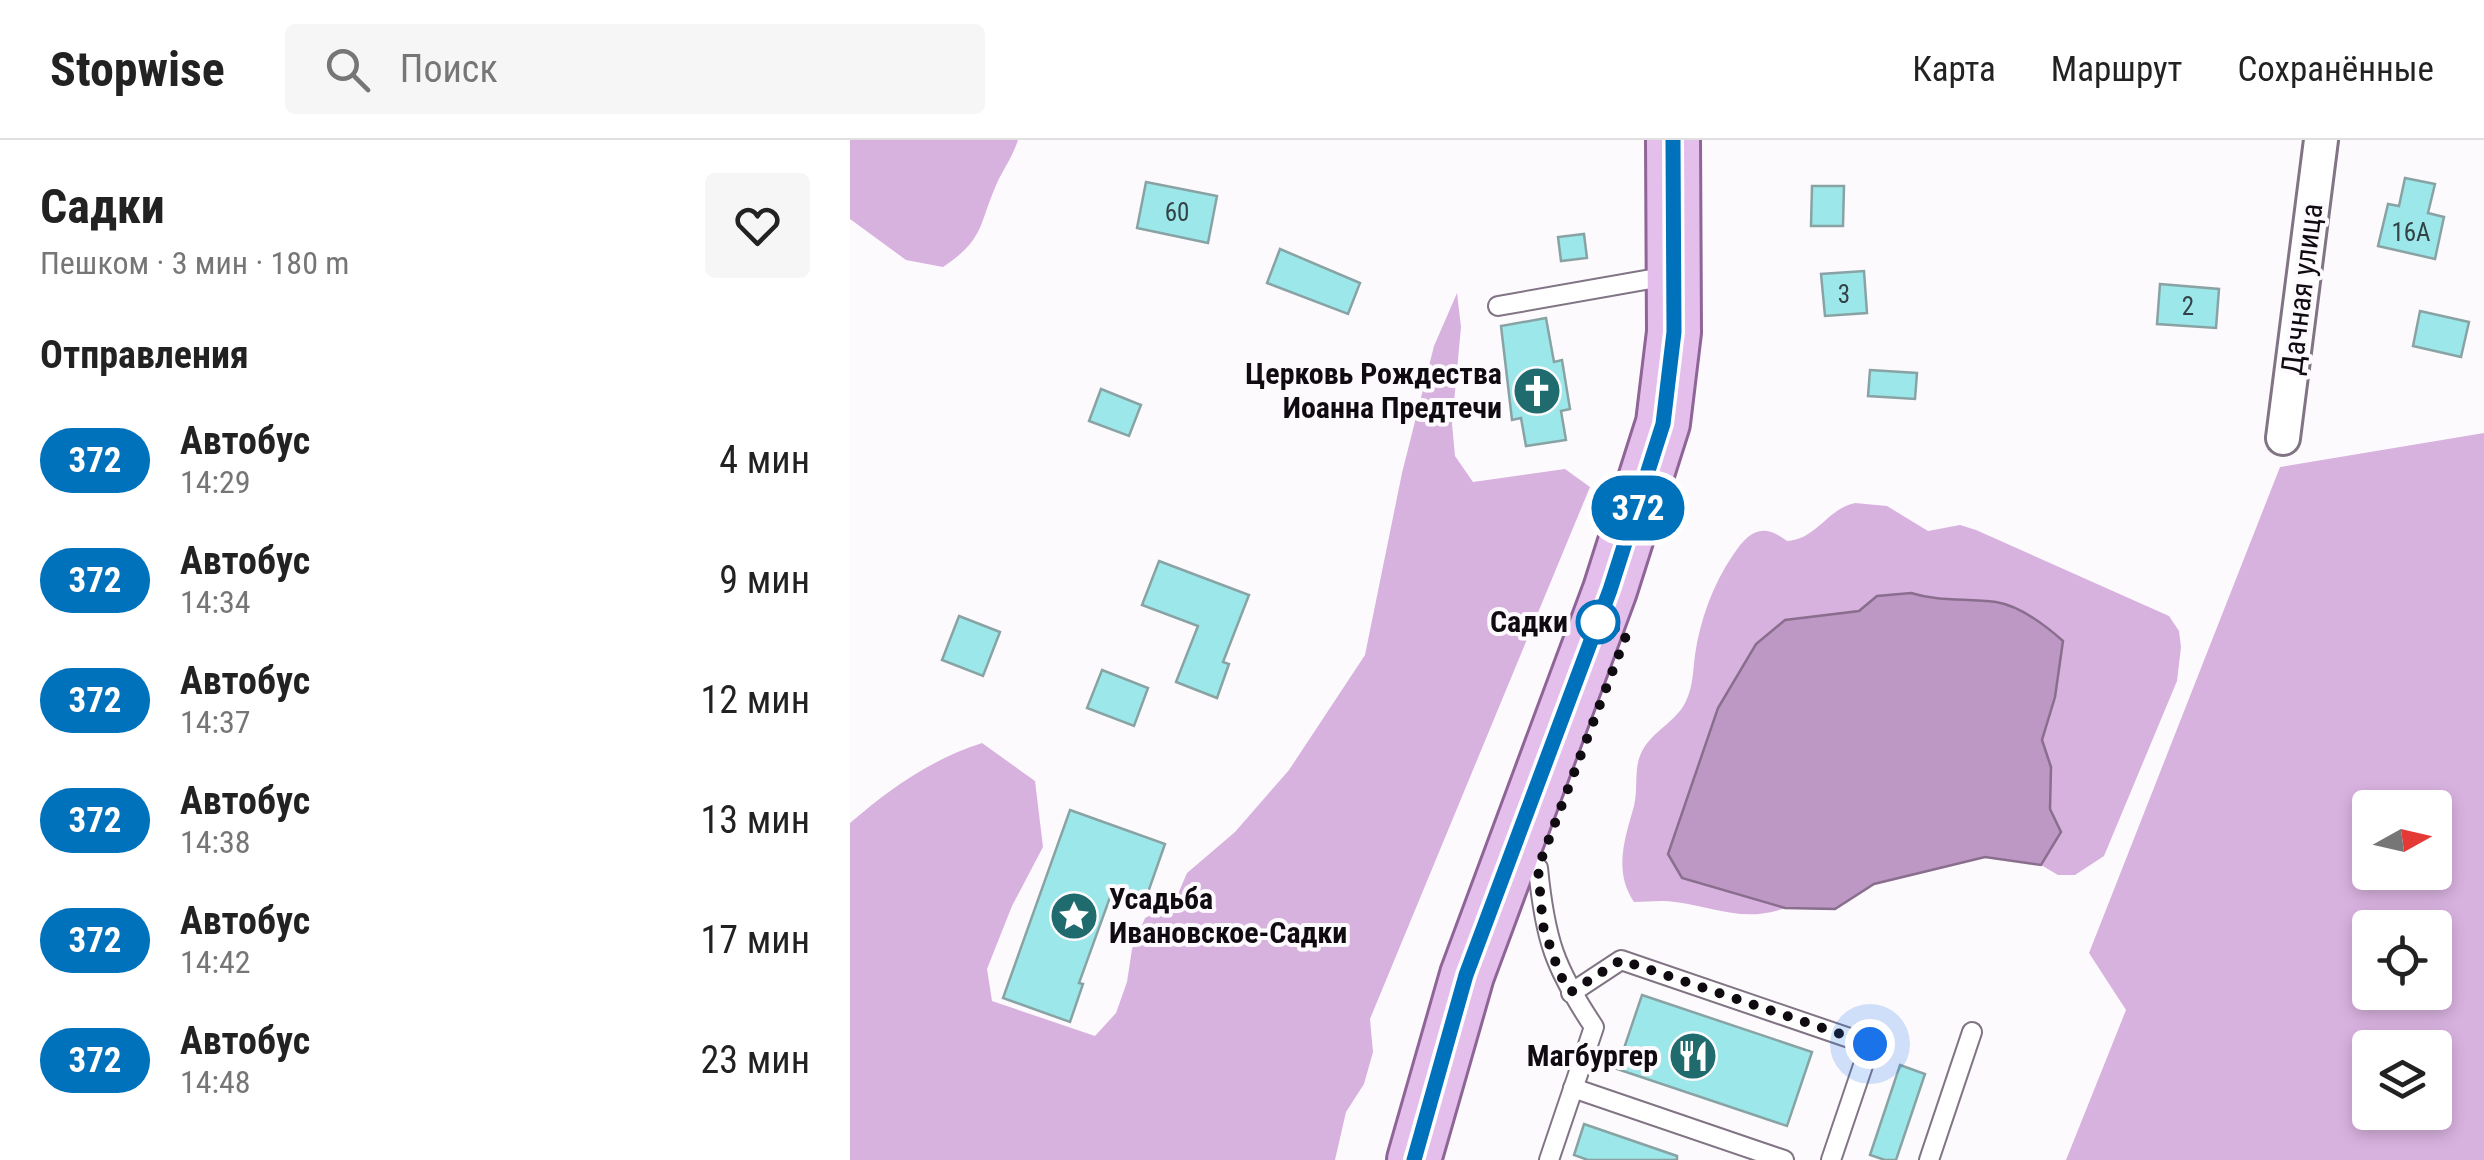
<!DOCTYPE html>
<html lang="ru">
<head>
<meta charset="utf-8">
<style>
	:root { --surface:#fff; --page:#f6f6f6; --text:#222; --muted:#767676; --line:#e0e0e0 }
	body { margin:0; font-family:"Roboto Condensed",sans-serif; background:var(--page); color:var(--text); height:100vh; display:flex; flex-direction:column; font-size:38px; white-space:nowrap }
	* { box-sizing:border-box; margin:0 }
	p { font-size:32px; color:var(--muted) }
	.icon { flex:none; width:55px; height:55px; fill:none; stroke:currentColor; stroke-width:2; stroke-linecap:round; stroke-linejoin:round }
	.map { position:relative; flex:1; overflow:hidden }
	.details { display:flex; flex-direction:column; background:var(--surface); width:850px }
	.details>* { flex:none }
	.badge { padding:0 20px; border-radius:32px; font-size:35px; line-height:65px }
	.needle { width:65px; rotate:82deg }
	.buttons { position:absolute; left:1502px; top:650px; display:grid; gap:20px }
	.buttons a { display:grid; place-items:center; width:100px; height:100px; border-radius:10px; background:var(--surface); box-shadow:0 5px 15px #0003; font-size:50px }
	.you { position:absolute; width:50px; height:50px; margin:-25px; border:8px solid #fff; border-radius:50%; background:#1a73e8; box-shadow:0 0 0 15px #1a73e833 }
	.map>.badge { position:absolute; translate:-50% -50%; box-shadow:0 0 0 5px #fff }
	h2 { padding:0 40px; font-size:38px; line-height:90px }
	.round { display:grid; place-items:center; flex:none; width:105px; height:105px; border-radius:10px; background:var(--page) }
	.overview { display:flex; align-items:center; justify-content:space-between; height:170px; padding:0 40px }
	h1 { font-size:48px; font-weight:700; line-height:75px }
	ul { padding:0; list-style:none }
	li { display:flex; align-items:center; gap:30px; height:120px; padding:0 40px }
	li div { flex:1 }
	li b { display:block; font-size:38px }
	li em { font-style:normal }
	li .badge { min-width:110px; font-weight:700; text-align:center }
	header { display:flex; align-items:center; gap:60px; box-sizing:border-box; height:140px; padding:0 50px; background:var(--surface); border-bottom:2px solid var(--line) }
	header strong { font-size:48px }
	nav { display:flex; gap:55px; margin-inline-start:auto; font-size:35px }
	.search { width:700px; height:90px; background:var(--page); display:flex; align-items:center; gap:25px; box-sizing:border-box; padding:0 35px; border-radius:10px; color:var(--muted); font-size:38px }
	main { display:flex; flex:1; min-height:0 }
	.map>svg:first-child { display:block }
	.forest { fill:#d8b2df; fill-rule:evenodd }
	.water { fill:#bd98c4; stroke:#896e8e; stroke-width:2.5 }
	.building { fill:#9be7e9; stroke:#89a3a4; stroke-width:2.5 }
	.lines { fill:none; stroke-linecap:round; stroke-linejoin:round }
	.lane-casing { stroke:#817484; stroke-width:22 }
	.street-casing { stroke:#817484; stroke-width:38 }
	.primary-casing { stroke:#8e6596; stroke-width:58 }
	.lane { stroke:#fff; stroke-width:18 }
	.street { stroke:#fff; stroke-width:32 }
	.primary { stroke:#e4bfeb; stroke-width:52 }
	.line-casing { stroke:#fff; stroke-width:22 }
	.line { stroke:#0072bc; stroke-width:15 }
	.walk { stroke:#100b11; stroke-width:10; stroke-dasharray:0 18 }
	.stop-dot { fill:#fff; stroke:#0072bc; stroke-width:5 }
	.labels { text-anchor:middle; stroke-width:8; stroke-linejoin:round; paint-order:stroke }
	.number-label { font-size:25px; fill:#334247 }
	.street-label { font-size:30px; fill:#100b11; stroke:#fdfafe }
	.poi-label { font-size:30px; font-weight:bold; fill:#100b11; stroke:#fdfafe; text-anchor:end }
	.stop-label { font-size:30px; font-weight:bold; fill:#100b11; stroke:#fdfafe; text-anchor:end }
</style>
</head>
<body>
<header>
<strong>Stopwise</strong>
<div class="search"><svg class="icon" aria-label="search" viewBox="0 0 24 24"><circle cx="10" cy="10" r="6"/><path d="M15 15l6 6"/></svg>Поиск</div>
<nav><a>Карта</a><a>Маршрут</a><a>Сохранённые</a></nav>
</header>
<main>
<section class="details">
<div class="overview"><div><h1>Садки</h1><p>Пешком · 3 мин · 180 m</p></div><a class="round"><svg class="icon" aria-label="heart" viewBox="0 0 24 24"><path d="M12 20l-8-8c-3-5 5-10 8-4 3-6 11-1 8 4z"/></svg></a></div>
<h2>Отправления</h2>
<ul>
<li><span class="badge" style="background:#0072bc;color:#fff">372</span><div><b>Автобус</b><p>14:29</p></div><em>4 мин</em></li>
<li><span class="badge" style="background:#0072bc;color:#fff">372</span><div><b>Автобус</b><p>14:34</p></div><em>9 мин</em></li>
<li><span class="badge" style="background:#0072bc;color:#fff">372</span><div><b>Автобус</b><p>14:37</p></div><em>12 мин</em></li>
<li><span class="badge" style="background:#0072bc;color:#fff">372</span><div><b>Автобус</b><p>14:38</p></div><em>13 мин</em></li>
<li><span class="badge" style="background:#0072bc;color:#fff">372</span><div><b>Автобус</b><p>14:42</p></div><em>17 мин</em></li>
<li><span class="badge" style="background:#0072bc;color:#fff">372</span><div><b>Автобус</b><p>14:48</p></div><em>23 мин</em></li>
</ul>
</section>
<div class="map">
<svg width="1634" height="1020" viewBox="0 0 1634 1020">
	<rect width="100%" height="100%" fill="#fdfafe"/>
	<!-- forest -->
	<g class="forest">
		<path d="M0,0h168c-5,16 -14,28 -21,43 -19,43 -12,56 -54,84l-37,-7 -56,-41z"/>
		<path d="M607,153l4,34 -9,97 3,32 18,26 92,-13 25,18 -220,532 3,33 -9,32 -18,28 -11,48h-485v-337c41,-35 80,-63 132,-80l53,38 8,66 -31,59 -25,63 5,32 103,35 21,-23 11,-31 5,-33 13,-31 29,-15 13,-30 48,-41 54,-62 76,-115 37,-182 32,-127z"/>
		<path d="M1634,293v727h-418l60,-150 -37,-57 191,-486zM1520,668h65v64h-65zM1520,788h65v64h-65zM1520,908h65v64h-65z"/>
		<path d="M1005,363l32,3 41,25 32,-6 16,5 193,86 10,15 2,16 -4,34 -73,175 -29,19h-17l-17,-10 20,-33 -11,-23 1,-42 -9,-27 13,-43 8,-56 -64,-38 -62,-2 -26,-8 -34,3 -18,15 -32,5 -150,213 -9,25 15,24 102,30c-43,15 -69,-1 -110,-6 -13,-2 -27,0 -41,0 -21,-31 -9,-64 0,-96 5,-21 -2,-41 11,-60 12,-17 33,-27 41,-45 7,-14 7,-31 9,-46 5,-35 18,-71 38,-100 16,-24 29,-33 54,-14 30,-2 40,-32 68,-38z"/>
	</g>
	<!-- water -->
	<path class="water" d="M1061,453c29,9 55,5 85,9 25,4 49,23 67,39l-8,56 -13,43 9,27 -1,42 11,23 -20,33 -56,-8 -111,27 -39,25 -50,-1 -103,-30 -14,-24 50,-146 38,-64 29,-24 74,-9 18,-15z"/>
	<!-- building -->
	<g class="building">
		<polygon points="1555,38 1585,44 1578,73 1594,77 1585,119 1528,106 1538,64 1549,66"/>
		<polygon points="296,42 367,56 358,103 287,88"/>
		<polygon points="962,46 994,46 993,86 961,86"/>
		<polygon points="734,94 737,118 711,121 708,97"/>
		<polygon points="430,109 510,143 498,174 417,143"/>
		<polygon points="1014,131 1017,173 975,176 971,134"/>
		<polygon points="1310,144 1369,149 1366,188 1307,184"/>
		<polygon points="1570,171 1619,182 1611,217 1563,206"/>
		<polygon points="696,178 704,222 712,220 720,269 711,271 716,300 676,306 671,278 662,280 651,186"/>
		<polygon points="1020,230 1067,233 1065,259 1018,256"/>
		<polygon points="251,249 291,265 279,296 239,281"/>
		<polygon points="309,421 399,455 373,522 379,524 367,558 326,542 348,486 292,465"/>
		<polygon points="109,476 150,492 133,536 92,520"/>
		<polygon points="252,530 298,548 284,586 237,568"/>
		<polygon points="220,670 315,704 295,761 263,749 229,843 233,844 220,882 153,858"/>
		<polygon points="792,855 962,912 937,986 767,929"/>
		<polygon points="1050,925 1075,934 1046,1020 1035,1020 1020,1015"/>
		<polygon points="734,984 827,1016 827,1020 738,1020 724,1015"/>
	</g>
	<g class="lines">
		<!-- lane casing -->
		<g class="lane-casing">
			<g id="lane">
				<polyline points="648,166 818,136"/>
				<path d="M688,728c7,71 16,99 56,159l-45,133"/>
				<polyline points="721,853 771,820 1020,905 981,1020"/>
				<polyline points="723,948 934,1020"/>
				<polyline points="1079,1020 1122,892"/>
			</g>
		</g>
		<!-- street casing -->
		<g class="street-casing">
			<polyline id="street" points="1433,298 1471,0"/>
		</g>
		<!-- primary casing -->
		<g class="primary-casing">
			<polyline id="primary" points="564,1020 617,835 760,450 813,283 824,192 823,0"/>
		</g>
		<!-- lane -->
		<use href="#lane" class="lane"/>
		<!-- street -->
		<use href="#street" class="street"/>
		<!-- primary -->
		<use href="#primary" class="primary"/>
	</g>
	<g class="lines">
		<!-- line casing -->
		<g class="line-casing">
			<polyline id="line" points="564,1020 616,835 760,450 813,284 824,192 823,0"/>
		</g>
		<!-- line -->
		<use href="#line" class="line"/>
		<!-- walk -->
		<polyline class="walk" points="748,482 777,493 688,728 693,786 710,835 721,852 771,820 1020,904"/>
	</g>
	<!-- icons -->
	<defs>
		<g id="church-disc" transform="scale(2.5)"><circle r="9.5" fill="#1f6b6e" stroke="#fdfafe"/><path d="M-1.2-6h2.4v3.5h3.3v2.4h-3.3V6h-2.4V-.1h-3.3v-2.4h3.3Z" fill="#fff"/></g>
		<g id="sight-disc" transform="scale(2.5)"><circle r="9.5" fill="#1f6b6e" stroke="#fdfafe"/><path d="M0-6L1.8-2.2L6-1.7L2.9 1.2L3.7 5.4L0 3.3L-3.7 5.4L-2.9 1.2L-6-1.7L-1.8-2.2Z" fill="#fff"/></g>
		<g id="restaurant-disc" transform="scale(2.5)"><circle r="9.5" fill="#1f6b6e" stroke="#fdfafe"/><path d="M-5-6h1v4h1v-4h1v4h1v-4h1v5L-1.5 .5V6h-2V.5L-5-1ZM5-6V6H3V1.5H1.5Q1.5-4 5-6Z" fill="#fff"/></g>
	</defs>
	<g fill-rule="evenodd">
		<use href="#church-disc" x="687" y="251"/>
		<use href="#sight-disc" x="224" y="776"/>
		<use href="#restaurant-disc" x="843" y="916"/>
	</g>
	<!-- markers -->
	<circle class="stop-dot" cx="748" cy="482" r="20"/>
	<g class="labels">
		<!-- number labels -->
		<g class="number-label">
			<text x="327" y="81">60</text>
			<text x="1561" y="101">16А</text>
			<text x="994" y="163">3</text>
			<text x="1338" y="175">2</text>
		</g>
		<!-- street labels -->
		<g class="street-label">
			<text transform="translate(1452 149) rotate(-83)" y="10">Дачная улица</text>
		</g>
		<!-- poi labels -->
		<g class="poi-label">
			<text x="652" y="244">Церковь Рождества<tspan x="652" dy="34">Иоанна Предтечи</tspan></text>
			<text x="259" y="769" text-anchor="start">Усадьба<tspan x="259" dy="34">Ивановское-Садки</tspan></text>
			<text x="808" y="926">Магбургер</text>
		</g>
		<!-- stop labels -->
		<g class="stop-label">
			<text x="718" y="492">Садки</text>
		</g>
	</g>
</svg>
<div class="buttons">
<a><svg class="needle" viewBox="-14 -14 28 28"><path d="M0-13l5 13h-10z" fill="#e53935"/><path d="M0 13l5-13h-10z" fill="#767676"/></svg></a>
<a><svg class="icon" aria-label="locate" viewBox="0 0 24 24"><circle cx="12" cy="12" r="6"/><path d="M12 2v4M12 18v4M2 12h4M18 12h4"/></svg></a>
<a><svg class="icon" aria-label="layers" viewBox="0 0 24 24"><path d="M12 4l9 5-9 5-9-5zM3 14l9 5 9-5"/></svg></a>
</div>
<div class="you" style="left:1020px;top:904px"></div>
<b class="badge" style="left:788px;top:368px;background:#0072bc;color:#fff">372</b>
</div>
</main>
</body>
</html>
